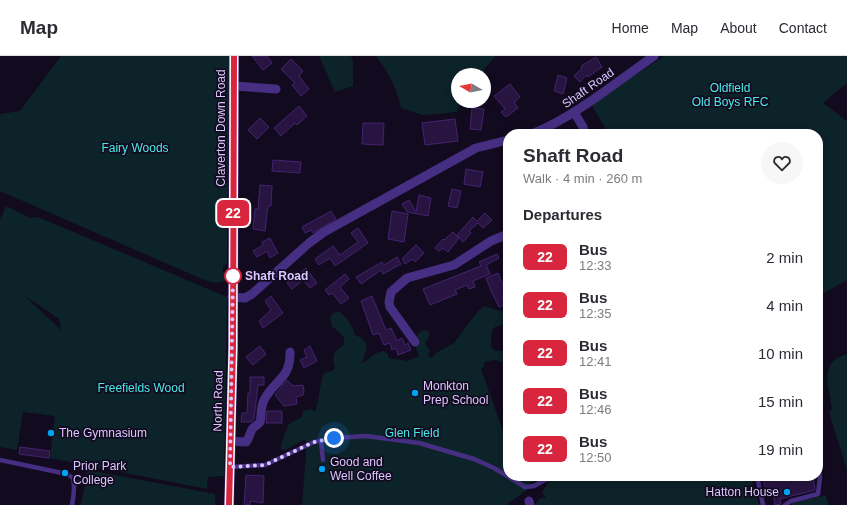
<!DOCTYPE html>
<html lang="en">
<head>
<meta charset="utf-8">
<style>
	:root { --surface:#fff; --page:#f7f7f7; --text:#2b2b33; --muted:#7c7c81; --line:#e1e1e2 }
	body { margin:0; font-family:Helvetica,sans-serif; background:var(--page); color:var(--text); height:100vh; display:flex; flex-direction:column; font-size:15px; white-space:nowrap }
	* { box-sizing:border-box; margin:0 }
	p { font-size:13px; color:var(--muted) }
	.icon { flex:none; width:22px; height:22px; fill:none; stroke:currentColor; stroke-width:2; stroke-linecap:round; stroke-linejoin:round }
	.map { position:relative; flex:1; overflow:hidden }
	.side { position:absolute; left:503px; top:73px; width:320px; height:352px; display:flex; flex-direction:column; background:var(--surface); border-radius:16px; box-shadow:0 2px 10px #0003 }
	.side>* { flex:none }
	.badge { padding:0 8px; border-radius:6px; font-size:14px; line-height:26px }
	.needle { width:26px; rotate:280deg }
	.buttons { position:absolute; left:451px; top:12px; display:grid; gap:8px }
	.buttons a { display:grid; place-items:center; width:40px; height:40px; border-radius:50%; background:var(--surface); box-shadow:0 2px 10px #0003; font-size:20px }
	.you { position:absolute; width:20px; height:20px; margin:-10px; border:3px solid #fff; border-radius:50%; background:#1a73e8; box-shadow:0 0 0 6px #1a73e833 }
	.map>.badge { position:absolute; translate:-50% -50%; box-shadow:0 0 0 2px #fff }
	h2 { padding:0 20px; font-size:15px; line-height:36px }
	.round { display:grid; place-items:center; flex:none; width:42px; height:42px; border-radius:21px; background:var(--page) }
	.summary { display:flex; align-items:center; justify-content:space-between; height:68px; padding:0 20px }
	h1 { font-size:19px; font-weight:800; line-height:30px }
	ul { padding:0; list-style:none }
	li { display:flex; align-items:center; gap:12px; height:48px; padding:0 20px }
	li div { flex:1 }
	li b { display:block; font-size:15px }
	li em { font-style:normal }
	li .badge { min-width:44px; font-weight:700; text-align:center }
	header { display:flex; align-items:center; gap:24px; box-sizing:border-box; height:56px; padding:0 20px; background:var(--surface); border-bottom:1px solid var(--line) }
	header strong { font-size:19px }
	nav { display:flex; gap:22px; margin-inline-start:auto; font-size:14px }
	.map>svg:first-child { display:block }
	.green { fill:#0c2329; fill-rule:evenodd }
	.building { fill:#281441; stroke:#442370 }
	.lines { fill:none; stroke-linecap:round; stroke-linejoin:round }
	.service { stroke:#462f83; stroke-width:4.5 }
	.minor { stroke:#462f83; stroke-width:9 }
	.tertiary { stroke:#462f83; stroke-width:10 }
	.line-casing { stroke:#fff; stroke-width:9 }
	.line { stroke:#d7263d; stroke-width:6 }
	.walk { stroke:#dbc7ff; stroke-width:4; stroke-dasharray:0 7.2 }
	.stop-dot { fill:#fff; stroke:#d7263d; stroke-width:2 }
	.poi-dot { fill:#00a1f2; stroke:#120a1e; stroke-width:1.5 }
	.labels { text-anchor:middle; stroke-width:3.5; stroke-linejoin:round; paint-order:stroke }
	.street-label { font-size:12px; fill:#dbc7ff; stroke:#120a1e }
	.park-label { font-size:12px; fill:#47ebe8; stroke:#120a1e }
	.stop-label { font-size:12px; font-weight:bold; fill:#dbc7ff; stroke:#120a1e; text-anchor:start }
	.poi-label { font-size:12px; fill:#dbc7ff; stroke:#120a1e; text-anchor:start }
</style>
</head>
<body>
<header>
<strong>Map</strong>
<nav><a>Home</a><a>Map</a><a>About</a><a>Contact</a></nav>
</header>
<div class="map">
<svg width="847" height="449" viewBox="0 0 847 449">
	<rect width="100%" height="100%" fill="#120a1e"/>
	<!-- green -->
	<g class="green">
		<path d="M61,0h168l-2,207 -4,4v4l3,4v5c-7,5 -16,2 -24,-1l-202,-88v-77l20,-3z"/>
		<polygon points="319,0 351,0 353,6 353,30 335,36"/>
		<path d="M376,0h120l-17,19h-21v26h3l-4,11 -34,3 -22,-7c-4,-20 -13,-36 -25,-52z"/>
		<polygon points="664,0 847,0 847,27 823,47 847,65 847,224 824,237 821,229 821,216 818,214 818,78 609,78 591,48"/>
		<path d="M6,150l24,12 8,-1 189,80 -3,179 -16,1 -1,12 -157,-31 5,-42 -32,-4 -6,38 -17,-3v-227zM25,240l34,23 2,11z"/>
		<path d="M484,250l16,5 8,-3v15l-15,5 -2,6v13l4,4 13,-1v12l-4,1 -9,-3 -10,2 -2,6 -2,1 27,76v31h12l4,6 -3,-6h18l-5,6 -5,1 -1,6 -22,16h-204l4,-51v-15l-21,11 -4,-1v-5l8,-20 13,-7 1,-6 7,-2 5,3c5,-13 4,-27 9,-39l8,-2 3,-3c-3,-13 -3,-16 9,-23v-8l-12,-11 -2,-8 3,-5 6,-2c8,7 13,13 16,24l7,3 5,7 -1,7 -5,12c9,-5 12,-11 22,-13l5,3v4l20,3 11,-5c-4,-8 -7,-22 5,-26l4,1 2,4 -5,9 5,6 -2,6 4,2 4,-5 18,-10 24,-32z"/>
		<path d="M847,298v116l-18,-58 3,-3c-3,-23 -14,-47 15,-55z"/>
		<polygon points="88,414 215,438 215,449 81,449"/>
		<polygon points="551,420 751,420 759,449 535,449 539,443 546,441 542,437"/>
		<polygon points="826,439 828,449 793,449 792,447"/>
	</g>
	<!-- building -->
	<g class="building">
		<polygon points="252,0 267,0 272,7 263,14"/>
		<polygon points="596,1 602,11 588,21 586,19 580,26 574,20 582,12 581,10"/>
		<polygon points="291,3 303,15 299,20 309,33 301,40 292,29 295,27 281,13"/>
		<polygon points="558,19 567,22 563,38 554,35"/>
		<polygon points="510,28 520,41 514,46 518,52 506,61 501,56 505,53 494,40"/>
		<polygon points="299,50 307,60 297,69 295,67 281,80 274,72"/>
		<polygon points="472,52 484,53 481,74 470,73"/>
		<polygon points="260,62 269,71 257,83 248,74"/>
		<polygon points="455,63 458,85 425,89 422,67"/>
		<polygon points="363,67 384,67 383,89 362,88"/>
		<polygon points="273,104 301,106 300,117 272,115"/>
		<polygon points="466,113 483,116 480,131 464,128"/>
		<polygon points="260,129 272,130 271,150 268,150 265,175 253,173 255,153 258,153"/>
		<polygon points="452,133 461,135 457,152 448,150"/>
		<polygon points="419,139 431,142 428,160 407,156 402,148 409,144 416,156"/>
		<polygon points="331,155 336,163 313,177 311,174 305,177 302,171"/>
		<polygon points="392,155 408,158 404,186 388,183"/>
		<polygon points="485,157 492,164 483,172 478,167 469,175 471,177 463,186 457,179 473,161 477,165"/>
		<polygon points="358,172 368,187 335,210 330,202 319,209 315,203 333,190 340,199 358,186 351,177"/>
		<polygon points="453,176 459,182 448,196 443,192 439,195 435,192 443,183 444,184"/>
		<polygon points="270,182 278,197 270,202 267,195 257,201 253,195 263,189 262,186"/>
		<polygon points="416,189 424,197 415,206 412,203 405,208 402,203"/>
		<polygon points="497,198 499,202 486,209 490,218 473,225 475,231 469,233 467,229 455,234 457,238 430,249 423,233 481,210 479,206"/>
		<polygon points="397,201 401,208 383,218 381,214 361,228 356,221 382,206 384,209"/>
		<polygon points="306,212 317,227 310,232 303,224 292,233 287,227"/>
		<polygon points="498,217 504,231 508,229 508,237 502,240 506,248 499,251 492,237 486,222"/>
		<polygon points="345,218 349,223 340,231 349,242 341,248 332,237 329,239 325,234"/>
		<polygon points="271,240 283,257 263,272 259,265 271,254 265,245"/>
		<polygon points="372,240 386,274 391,272 397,285 402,282 405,289 408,287 411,294 398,299 396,292 392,294 390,287 384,289 379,277 373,279 361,245"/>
		<polygon points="260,290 266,298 253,309 246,301"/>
		<polygon points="310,290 317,305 304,312 300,304 307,301 304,294"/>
		<polygon points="250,321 264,321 264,329 258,329 254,363 251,366 241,366 242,357 247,357 248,337 250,338"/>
		<polygon points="287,324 293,330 303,329 304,335 303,339 296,341 297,348 284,350 275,339"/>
		<polygon points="267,355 282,355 282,367 266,367"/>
		<polygon points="20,391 50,395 49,402 19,398"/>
		<polygon points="246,419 264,420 263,447 250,445 250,449 244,449"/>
		<polygon points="762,420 785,420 786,425 800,421 799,420 813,420 815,434 780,443 781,448 775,449 773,437 767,438"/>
	</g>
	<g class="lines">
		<!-- service -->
		<g class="service">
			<polyline points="321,385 323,404"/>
			<path d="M0,404l67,14 6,4c2,9 1,17 -1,27"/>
			<polyline points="230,411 265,409 314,386 335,382 366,380 419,387 474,403 494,412 525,431 534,430 552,420"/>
			<polyline points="757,420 763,449"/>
			<polyline points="75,428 86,424 94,426"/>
			<polyline points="785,449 791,445 818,438 820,421 818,409"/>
		</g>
		<!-- minor -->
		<g class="minor">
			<polyline points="234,30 276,33"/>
			<polyline points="574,56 583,71 584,78"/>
			<path d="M532,78c44,-18 83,-51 122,-78"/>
			<polyline points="232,241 245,242 252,238 309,187 324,176 476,92 508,84"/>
			<polyline points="415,286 390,251 389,246 391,236 407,222 454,209 491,185 508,178"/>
			<path d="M230,385l16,1c4,-4 3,-9 7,-14 2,-2 5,-3 7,-6 2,-7 0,-14 4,-22 10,-20 27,-21 26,-48"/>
			<polyline points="529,445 530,449"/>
		</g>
		<!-- tertiary -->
		<polyline class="tertiary" points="229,449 233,292 234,0"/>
	</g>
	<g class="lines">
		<!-- line casing -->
		<g class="line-casing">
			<polyline id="line" points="229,449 233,292 234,0"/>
		</g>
		<!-- line -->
		<use href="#line" class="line"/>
		<!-- walk -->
		<polyline class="walk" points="233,220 230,411 265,409 314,386 334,382"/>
	</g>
	<!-- markers -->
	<circle class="stop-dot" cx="233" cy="220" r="8"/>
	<g class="poi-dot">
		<circle cx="415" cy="337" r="4"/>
		<circle cx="51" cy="377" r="4"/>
		<circle cx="322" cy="413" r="4"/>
		<circle cx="65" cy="417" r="4"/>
		<circle cx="787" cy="436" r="4"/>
	</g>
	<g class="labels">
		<!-- street labels -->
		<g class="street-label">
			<text transform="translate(588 32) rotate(-35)" y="4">Shaft Road</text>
			<text transform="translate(221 72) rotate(-90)" y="4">Claverton Down Road</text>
			<text transform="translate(218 345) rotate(-89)" y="4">North Road</text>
		</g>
		<!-- park labels -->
		<g class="park-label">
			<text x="730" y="36">Oldfield<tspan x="730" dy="14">Old Boys RFC</tspan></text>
			<text x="135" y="96">Fairy Woods</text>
			<text x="141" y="336">Freefields Wood</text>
			<text x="412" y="381">Glen Field</text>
		</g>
		<!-- stop labels -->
		<g class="stop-label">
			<text x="245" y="224">Shaft Road</text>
		</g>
		<!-- poi labels -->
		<g class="poi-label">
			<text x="423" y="334">Monkton<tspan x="423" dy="14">Prep School</tspan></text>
			<text x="59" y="381">The Gymnasium</text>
			<text x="330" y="410">Good and<tspan x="330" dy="14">Well Coffee</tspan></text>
			<text x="73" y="414">Prior Park<tspan x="73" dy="14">College</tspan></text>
			<text x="779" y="440" text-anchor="end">Hatton House</text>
		</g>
	</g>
</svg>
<div class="buttons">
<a><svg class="needle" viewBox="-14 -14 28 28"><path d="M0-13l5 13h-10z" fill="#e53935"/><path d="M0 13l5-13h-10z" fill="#7c7c81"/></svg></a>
</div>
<div class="you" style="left:334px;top:382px"></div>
<b class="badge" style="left:233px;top:157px;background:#d7263d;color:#fff">22</b>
<section class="side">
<div class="summary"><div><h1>Shaft Road</h1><p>Walk · 4 min · 260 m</p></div><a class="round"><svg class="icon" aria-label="heart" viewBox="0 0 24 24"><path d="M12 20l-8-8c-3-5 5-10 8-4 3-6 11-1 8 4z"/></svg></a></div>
<h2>Departures</h2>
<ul>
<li><span class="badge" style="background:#d7263d;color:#fff">22</span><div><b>Bus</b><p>12:33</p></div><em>2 min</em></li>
<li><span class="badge" style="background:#d7263d;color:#fff">22</span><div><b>Bus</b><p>12:35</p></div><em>4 min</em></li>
<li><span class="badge" style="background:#d7263d;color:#fff">22</span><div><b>Bus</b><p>12:41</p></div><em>10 min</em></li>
<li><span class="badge" style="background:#d7263d;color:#fff">22</span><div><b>Bus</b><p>12:46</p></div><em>15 min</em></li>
<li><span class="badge" style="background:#d7263d;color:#fff">22</span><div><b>Bus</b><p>12:50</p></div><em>19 min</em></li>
</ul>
</section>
</div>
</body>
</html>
